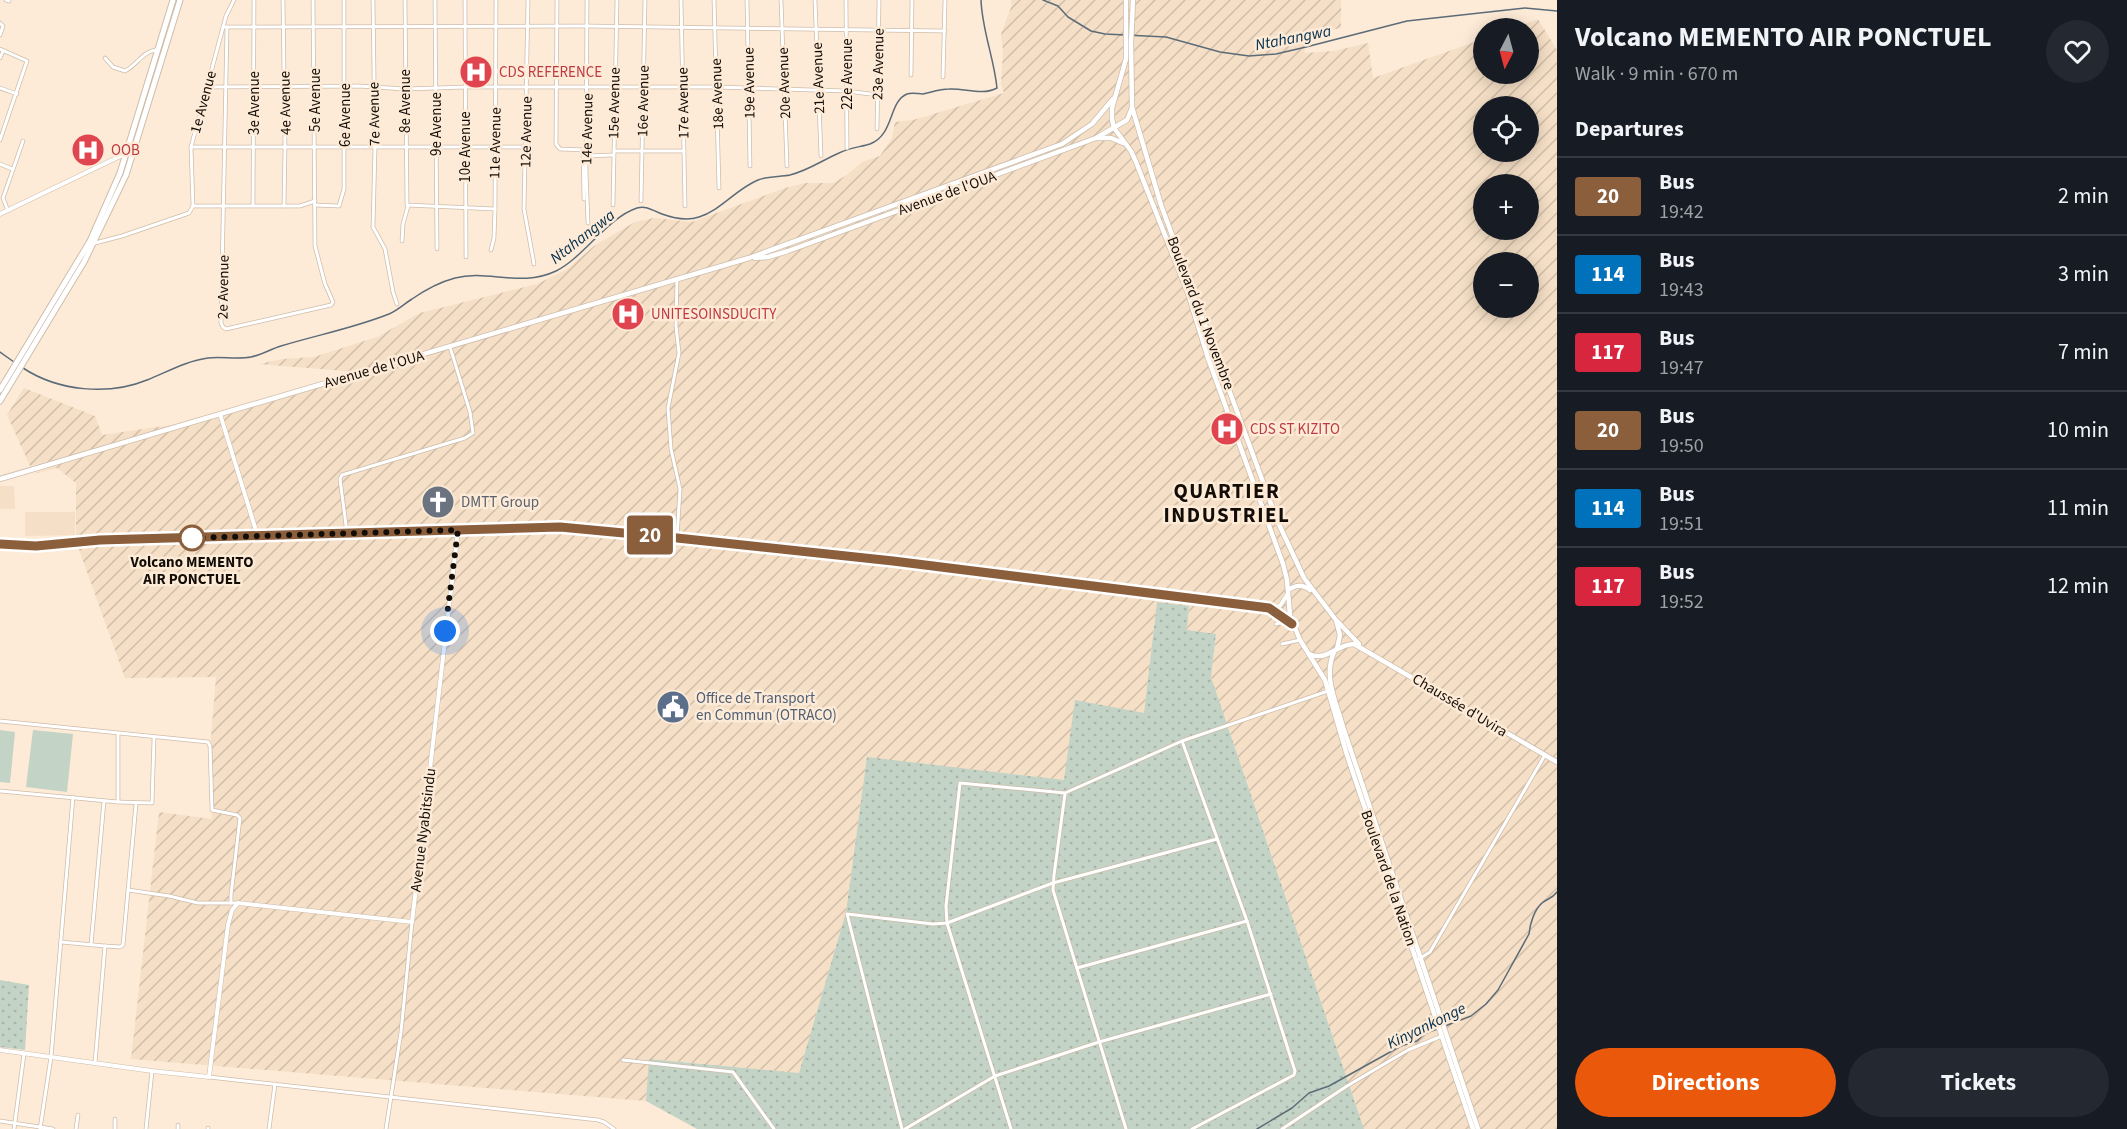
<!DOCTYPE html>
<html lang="en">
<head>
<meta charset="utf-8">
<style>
	:root { --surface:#171b24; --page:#242831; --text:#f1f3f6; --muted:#9ea1a6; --line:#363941; --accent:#ea580c }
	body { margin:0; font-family:"Source Sans 3",sans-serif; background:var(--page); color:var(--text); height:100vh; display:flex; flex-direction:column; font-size:22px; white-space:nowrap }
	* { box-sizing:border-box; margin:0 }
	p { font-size:20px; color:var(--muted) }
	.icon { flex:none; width:33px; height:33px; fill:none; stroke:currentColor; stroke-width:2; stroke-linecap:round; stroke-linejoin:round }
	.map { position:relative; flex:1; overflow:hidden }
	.details { display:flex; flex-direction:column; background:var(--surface); width:570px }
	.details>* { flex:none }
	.badge { padding:0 12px; border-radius:4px; font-size:21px; line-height:39px }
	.needle { width:39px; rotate:186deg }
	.controls { position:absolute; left:1473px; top:18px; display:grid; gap:12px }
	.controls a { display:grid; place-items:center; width:66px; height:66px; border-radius:50%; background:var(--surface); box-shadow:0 3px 15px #0003; font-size:30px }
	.you { position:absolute; width:30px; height:30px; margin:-15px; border:4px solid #fff; border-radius:50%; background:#1a73e8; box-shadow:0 0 0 9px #1a73e833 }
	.map>.badge { position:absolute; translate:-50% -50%; box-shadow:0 0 0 3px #fff }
	h2 { padding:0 18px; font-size:22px; line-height:54px }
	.round { display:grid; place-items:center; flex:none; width:63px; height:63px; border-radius:32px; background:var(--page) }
	.head { display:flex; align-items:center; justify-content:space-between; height:102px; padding:0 18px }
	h1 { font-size:28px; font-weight:700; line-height:45px }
	.button { display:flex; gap:12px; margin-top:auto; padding:12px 18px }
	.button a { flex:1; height:69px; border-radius:36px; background:var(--accent); color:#fff; font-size:24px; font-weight:700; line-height:69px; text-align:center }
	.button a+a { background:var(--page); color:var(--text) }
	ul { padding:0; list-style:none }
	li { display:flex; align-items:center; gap:18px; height:78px; padding:0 18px; border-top:2px solid var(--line) }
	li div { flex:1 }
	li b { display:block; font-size:22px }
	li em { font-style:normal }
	li .badge { min-width:66px; font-weight:700; text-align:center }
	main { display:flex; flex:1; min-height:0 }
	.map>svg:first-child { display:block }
	.built { fill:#f5dfc6 }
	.industrial { fill:url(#industrial-furrows); fill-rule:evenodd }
	.grass { fill:url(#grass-dots) }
	.park { fill:#c3d3c5 }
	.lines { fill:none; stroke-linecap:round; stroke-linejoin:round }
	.stream { stroke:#5c6b78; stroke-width:1.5 }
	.minor-casing { stroke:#cebdab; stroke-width:4.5 }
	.tertiary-casing { stroke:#cebdab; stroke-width:5 }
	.primary-casing { stroke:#cebdab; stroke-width:6 }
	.trunk-casing { stroke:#cebdab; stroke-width:7 }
	.minor { stroke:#fff; stroke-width:3 }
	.tertiary { stroke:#fff; stroke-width:4 }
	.primary { stroke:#fff; stroke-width:4.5 }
	.trunk { stroke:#fff; stroke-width:5 }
	.line-casing { stroke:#fff; stroke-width:14 }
	.line { stroke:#8b5e3c; stroke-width:9 }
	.walk { stroke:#130d07; stroke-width:6; stroke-dasharray:0 10.8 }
	.stop-dot { fill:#fff; stroke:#8b5e3c; stroke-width:3 }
	.labels { text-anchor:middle; stroke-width:5; stroke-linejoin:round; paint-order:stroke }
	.street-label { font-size:15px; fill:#130d07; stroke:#fdebd7 }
	.health-label { font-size:15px; fill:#be3a42; stroke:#fdebd7; text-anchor:start }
	.worship-label { font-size:15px; fill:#5b616d; stroke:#fdebd7; text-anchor:start }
	.stop-label { font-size:15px; font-weight:bold; fill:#130d07; stroke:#fdebd7 }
	.service-label { font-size:15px; fill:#4e5e75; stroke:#fdebd7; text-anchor:start }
	.water-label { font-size:16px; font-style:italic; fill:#022e4d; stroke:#fdebd7 }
	.district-label { font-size:21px; font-weight:bold; letter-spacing:1.5px; fill:#130d07; stroke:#fdebd7 }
</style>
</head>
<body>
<main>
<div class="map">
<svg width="1557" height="1129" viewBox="0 0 1557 1129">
	<defs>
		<pattern id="industrial-furrows" width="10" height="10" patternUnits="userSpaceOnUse" patternTransform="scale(1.5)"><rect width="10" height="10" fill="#f5dfc6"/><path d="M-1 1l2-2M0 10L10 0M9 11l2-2" fill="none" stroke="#d1bea9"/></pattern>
		<pattern id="grass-dots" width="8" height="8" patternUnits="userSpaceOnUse" patternTransform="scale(1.5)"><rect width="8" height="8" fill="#c3d3c5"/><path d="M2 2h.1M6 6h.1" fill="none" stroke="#a7b4a8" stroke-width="1.8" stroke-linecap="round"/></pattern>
	</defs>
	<rect width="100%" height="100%" fill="#fdebd7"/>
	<!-- built -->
	<g class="built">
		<polygon points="0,486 14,486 15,509 0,509"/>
		<polygon points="25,512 75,512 75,535 25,536"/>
	</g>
	<!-- industrial -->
	<path class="industrial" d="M1011,0h330v28l-38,7 2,18 29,-2 34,-8 5,35 110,-39 1,35h44v-46h-16l26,-9 19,31v1079h-193l-153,-452 5,-42 -29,-5 2,-22 -32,-6 -13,112 -80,66 -197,-22 -21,154 -47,161 -149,-14 -4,42 -515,-42 28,-247 53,7 -1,-81 5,-61 -91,1 -49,-137v-58l-19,-15 -24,6 83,-30 -86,22 -23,-51 17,-27 71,28 7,19 96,-14 160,-49 -100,-8 25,-5 31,-2 63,-20 43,-24 117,-29 29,-14 28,-24 41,-24 19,-4 38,4 93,-34 20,-5h28l14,-8 15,-13 18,-6 12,-18 3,-16 18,-2 91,-27 -3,-9 2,-33 -2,-17 11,-29zM1484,106h44v46h-44zM1484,184h44v46h-44zM1484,262h44v46h-44z"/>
	<!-- grass -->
	<g class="grass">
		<polygon points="1157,602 1189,606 1187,630 1216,634 1211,677 1364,1129 697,1129 646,1101 649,1059 799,1073 846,912 867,757 1064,780 1075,700 1144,713"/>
		<polygon points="0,980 29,985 25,1050 0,1047"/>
	</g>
	<!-- park -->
	<g class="park">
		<polygon points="0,730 15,732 10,783 0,782"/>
		<polygon points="33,730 73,734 67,792 26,787"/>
	</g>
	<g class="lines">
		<!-- stream -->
		<g class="stream">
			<polyline points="1043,0 1058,6 1068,17 1091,31 1105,34 1166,37 1220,52 1249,56 1276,54 1306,47 1407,21 1525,8 1557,11"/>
			<polyline points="0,352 14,362"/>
			<path d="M23,368c35,23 85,28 124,12 20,-8 39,-19 61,-22 14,-2 28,2 43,-1 10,-2 20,-8 30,-11 36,-11 73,-18 108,-32 9,-4 15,-10 23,-15 13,-9 28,-17 43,-21 33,-9 65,10 101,-7 28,-14 51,-53 81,-63 10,-3 16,3 25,6 11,4 25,7 37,3 22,-7 37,-28 59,-37 9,-4 22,-3 32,-5 17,-4 33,-15 49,-22 10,-5 21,-6 31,-9 25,-10 18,-42 37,-50 5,-2 11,0 16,0 9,-2 17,-5 26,-5 16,-1 33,7 48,-1 -3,-30 -15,-58 -16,-88"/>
			<path d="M1257,1129l35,-21 17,-15 20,-7 72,-40 16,-5 7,-7 47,-18 15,-12 12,-14 31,-56c1,-10 5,-24 13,-31 6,-5 10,-4 15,-11"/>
		</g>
		<!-- minor casing -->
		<g class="minor-casing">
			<g id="minor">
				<polyline points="6,0 9,1"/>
				<polyline points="283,0 285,147 284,206"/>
				<polyline points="373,0 375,148 373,227 385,249 393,292 397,304"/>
				<polyline points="405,0 407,205 495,209"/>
				<polyline points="435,0 437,249"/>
				<polyline points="465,0 466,257"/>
				<polyline points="528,0 524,209 534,264"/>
				<polyline points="557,0 556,144 560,149 586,150"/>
				<polyline points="587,0 586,172 588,223"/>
				<polyline points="681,0 685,206"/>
				<polyline points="714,0 719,188"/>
				<polyline points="747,0 750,166"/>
				<polyline points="781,0 787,166"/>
				<polyline points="815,0 821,156"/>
				<polyline points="846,0 847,148"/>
				<polyline points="0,23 3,26 0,35"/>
				<polyline points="223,27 587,26 945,31"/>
				<polyline points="227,27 221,323 223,327 226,329 331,305 333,302 325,284 315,246 313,0"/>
				<polyline points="0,49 27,61 0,140"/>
				<polyline points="0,58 3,51"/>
				<path d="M105,58l8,9 12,4c12,-6 17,-19 31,-21"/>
				<polyline points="911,75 912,0"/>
				<polyline points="943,77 945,0"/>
				<polyline points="208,87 359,86 405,89 466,87 716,87 847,91 878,95"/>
				<polyline points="0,88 17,94"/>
				<polyline points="877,129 879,0"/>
				<polyline points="191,147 526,147"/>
				<polyline points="583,150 584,199"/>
				<polyline points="614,151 684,151"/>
				<polyline points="586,156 613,155"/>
				<polyline points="0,164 12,169"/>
				<polyline points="641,201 645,0"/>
				<polyline points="253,205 254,0"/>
				<polyline points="315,205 339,206 344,189 344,0"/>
				<polyline points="613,205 617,0"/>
				<polyline points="193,206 191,147 226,16 234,0"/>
				<polyline points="8,211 3,198 23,141"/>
				<polyline points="402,241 403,224 408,206"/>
				<polyline points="95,243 122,236 189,213 193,206 300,206 315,201"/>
				<polyline points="491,250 494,238 495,209 496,0"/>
				<polyline points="677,279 676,326 679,353 668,408 671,449 680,489 677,538"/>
				<polyline points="347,533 340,479 342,475 465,438 473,433 470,412 450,347"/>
				<polyline points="0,544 36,546 100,540 258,537"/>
				<polyline points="1276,624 1287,621"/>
				<polyline points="1282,644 1300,640"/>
				<polyline points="0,721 208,742 210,746 212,810 237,815 240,818 231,895 231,903 237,903"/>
				<polyline points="1182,741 1247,921 1295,1071 1294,1075 1192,1129"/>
				<polyline points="0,791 118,802 118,733"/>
				<polyline points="1065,794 1054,875 1053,890 1126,1129"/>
				<polyline points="118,802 152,803 154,738"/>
				<polyline points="128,890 169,896 198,903 231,903"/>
				<polyline points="61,942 105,946"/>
				<polyline points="91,945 104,801"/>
				<polyline points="1419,959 1430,952 1545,755"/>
				<polyline points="1077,968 1247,921"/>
				<polyline points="623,1060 733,1072 774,1129"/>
				<polyline points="95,1063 105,946 120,947 123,945 136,804"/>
				<polyline points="209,1077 598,1120 604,1122 614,1129"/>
				<polyline points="0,1121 53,1129"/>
				<polyline points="14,1129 24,1054"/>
				<polyline points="40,1129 51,1057 73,797"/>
				<polyline points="76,1129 78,1115"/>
				<polyline points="115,1129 115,1119"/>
				<polyline points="146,1129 152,1071"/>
				<polyline points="178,1129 178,1125"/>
				<polyline points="208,1129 208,1128"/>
				<polyline points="269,1129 275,1084"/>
				<polyline points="386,1129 401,1032 412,922"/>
				<polyline points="902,1129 847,914 933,924 947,923 1053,883 1217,839"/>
				<polyline points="905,1129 995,1076 1099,1042 1271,994"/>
				<polyline points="1011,1129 947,923 946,906 960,783 1065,793 1182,741 1328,691"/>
				<polyline points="1282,1129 1347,1086 1408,1050 1442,1036"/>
			</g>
		</g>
		<!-- tertiary casing -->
		<g class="tertiary-casing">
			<g id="tertiary">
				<polyline points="0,214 135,149"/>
				<polyline points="220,414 258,537 560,527 677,538 893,561 1269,608 1280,606 1287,595"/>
				<polyline points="1269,608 1292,624"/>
				<polyline points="0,1050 152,1071 209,1077 228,925 232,910 238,903 412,922 458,530"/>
			</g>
		</g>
		<!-- primary casing -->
		<g class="primary-casing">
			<g id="primary">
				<polyline points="1126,0 1126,59 1112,108 1112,119 1114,128 1131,151 1136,162 1189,296 1208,358 1283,564 1287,580 1290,616 1300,640 1325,680 1347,755 1473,1129"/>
				<polyline points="1133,0 1131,43 1132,107 1161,205 1277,520 1304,578 1336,620 1340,635 1337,649"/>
				<polyline points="1097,138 1111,138 1123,143"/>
				<polyline points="755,258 768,257 788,251 1096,138 1127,120 1132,108"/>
				<polyline points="0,479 749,258 1062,144 1092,124 1113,99"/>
				<path d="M1288,590c8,-5 14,-6 22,0"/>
				<polyline points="1338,622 1359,644"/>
				<path d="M1334,652c-11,25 2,49 9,75l135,402"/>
				<path d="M1309,654c19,8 27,-10 45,-10l203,118"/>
			</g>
		</g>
		<!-- trunk casing -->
		<g class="trunk-casing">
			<g id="trunk">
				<polyline points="0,390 90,241 120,173 173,0"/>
				<polyline points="0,401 84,262 126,175 180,0"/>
			</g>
		</g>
		<!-- minor -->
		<use href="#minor" class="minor"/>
		<!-- tertiary -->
		<use href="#tertiary" class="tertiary"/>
		<!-- primary -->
		<use href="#primary" class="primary"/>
		<!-- trunk -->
		<use href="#trunk" class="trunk"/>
	</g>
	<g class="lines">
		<!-- line casing -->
		<g class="line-casing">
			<polyline id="line" points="0,544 36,546 100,540 560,527 677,538 893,561 1269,608 1292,624"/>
		</g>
		<!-- line -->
		<use href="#line" class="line"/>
		<!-- walk -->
		<polyline class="walk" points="192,538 458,530 445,631"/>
	</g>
	<!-- icons -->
	<defs>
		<g id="hospital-disc" transform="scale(1.725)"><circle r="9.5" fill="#e0444e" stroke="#fdebd7"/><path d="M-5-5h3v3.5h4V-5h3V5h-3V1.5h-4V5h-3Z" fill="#fff"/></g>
		<g id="church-disc" transform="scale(1.725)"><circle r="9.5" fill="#6b7280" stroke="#fdebd7"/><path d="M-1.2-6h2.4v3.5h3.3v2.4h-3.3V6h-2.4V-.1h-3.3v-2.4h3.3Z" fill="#fff"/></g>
		<g id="civic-disc" transform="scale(1.725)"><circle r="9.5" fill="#5c6f8a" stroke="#fdebd7"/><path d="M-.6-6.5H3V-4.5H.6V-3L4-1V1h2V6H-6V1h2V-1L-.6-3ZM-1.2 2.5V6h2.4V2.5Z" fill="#fff"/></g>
	</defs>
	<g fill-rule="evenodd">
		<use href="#hospital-disc" x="476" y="72"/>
		<use href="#hospital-disc" x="88" y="150"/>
		<use href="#hospital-disc" x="628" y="314"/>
		<use href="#hospital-disc" x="1227" y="429"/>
		<use href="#church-disc" x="438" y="502"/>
		<use href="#civic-disc" x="673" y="707"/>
	</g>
	<!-- markers -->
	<circle class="stop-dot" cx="192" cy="538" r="12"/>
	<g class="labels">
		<!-- street labels -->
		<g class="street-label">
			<text transform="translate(878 64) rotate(-89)" y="5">23e Avenue</text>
			<text transform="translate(847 74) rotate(-90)" y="5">22e Avenue</text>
			<text transform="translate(818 78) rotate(-92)" y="5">21e Avenue</text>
			<text transform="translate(749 83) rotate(-91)" y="5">19e Avenue</text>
			<text transform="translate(784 83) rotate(-92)" y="5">20e Avenue</text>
			<text transform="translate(717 94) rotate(-92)" y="5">18e Avenue</text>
			<text transform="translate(315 100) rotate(-90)" y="5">5e Avenue</text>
			<text transform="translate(405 101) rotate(-90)" y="5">8e Avenue</text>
			<text transform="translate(643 101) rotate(-89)" y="5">16e Avenue</text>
			<text transform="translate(203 102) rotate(-75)" y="5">1e Avenue</text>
			<text transform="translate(254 103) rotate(-90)" y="5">3e Avenue</text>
			<text transform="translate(285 103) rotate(-91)" y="5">4e Avenue</text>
			<text transform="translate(614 103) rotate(-89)" y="5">15e Avenue</text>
			<text transform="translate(683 103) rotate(-91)" y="5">17e Avenue</text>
			<text transform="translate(374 114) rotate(-91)" y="5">7e Avenue</text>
			<text transform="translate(345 115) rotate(-90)" y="5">6e Avenue</text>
			<text transform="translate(436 124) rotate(-90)" y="5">9e Avenue</text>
			<text transform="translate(587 129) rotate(-89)" y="5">14e Avenue</text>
			<text transform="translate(526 132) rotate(-89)" y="5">12e Avenue</text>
			<text transform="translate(495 143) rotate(-89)" y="5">11e Avenue</text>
			<text transform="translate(465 147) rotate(-90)" y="5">10e Avenue</text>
			<text transform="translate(947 193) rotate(-20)" y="5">Avenue de l'OUA</text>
			<text transform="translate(223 287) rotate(-89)" y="5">2e Avenue</text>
			<text transform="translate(1201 313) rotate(69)" y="5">Boulevard du 1 Novembre</text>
			<text transform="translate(374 369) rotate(-16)" y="5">Avenue de l'OUA</text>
			<text transform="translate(1460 705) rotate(31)" y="5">Chaussée d'Uvira</text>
			<text transform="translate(423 830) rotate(-83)" y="5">Avenue Nyabitsindu</text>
			<text transform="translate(1389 878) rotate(71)" y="5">Boulevard de la Nation</text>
		</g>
		<!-- health labels -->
		<g class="health-label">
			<text x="499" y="77">CDS REFERENCE</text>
			<text x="111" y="155">OOB</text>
			<text x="651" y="319">UNITESOINSDUCITY</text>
			<text x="1250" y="434">CDS ST KIZITO</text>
		</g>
		<!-- worship labels -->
		<g class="worship-label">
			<text x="461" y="507">DMTT Group</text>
		</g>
		<!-- stop labels -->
		<g class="stop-label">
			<text x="192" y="567">Volcano MEMENTO<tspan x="192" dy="17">AIR PONCTUEL</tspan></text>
		</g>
		<!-- service labels -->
		<g class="service-label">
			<text x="696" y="703">Office de Transport<tspan x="696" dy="17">en Commun (OTRACO)</tspan></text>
		</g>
		<!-- water labels -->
		<g class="water-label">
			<text transform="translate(1293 37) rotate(-11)" y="6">Ntahangwa</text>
			<text transform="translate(582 236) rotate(-38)" y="6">Ntahangwa</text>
			<text transform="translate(1426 1025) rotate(-26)" y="6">Kinyankonge</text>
		</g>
		<!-- district labels -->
		<g class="district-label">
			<text x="1227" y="498">QUARTIER<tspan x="1227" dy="24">INDUSTRIEL</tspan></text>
		</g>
	</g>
</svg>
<div class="controls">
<a><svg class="needle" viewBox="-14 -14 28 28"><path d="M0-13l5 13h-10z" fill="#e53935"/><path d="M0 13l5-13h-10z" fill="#9ea1a6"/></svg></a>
<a><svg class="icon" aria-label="locate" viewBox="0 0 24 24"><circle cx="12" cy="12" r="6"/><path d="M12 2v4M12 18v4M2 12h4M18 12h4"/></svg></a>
<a>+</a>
<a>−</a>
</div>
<div class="you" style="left:445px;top:631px"></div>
<b class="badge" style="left:650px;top:535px;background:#8b5e3c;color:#fff">20</b>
</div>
<section class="details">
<div class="head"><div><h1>Volcano MEMENTO AIR PONCTUEL</h1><p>Walk · 9 min · 670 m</p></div><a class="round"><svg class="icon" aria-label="heart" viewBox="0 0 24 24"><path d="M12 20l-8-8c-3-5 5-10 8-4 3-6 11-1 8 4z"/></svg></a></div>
<h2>Departures</h2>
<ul>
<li><span class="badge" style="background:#8b5e3c;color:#fff">20</span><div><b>Bus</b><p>19:42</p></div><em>2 min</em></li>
<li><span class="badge" style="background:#0072bc;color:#fff">114</span><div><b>Bus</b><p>19:43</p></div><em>3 min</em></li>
<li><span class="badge" style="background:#d7263d;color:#fff">117</span><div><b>Bus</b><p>19:47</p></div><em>7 min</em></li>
<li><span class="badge" style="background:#8b5e3c;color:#fff">20</span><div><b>Bus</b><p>19:50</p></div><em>10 min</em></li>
<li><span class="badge" style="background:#0072bc;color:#fff">114</span><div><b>Bus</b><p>19:51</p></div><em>11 min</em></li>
<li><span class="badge" style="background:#d7263d;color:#fff">117</span><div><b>Bus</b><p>19:52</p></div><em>12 min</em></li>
</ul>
<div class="button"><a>Directions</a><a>Tickets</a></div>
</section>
</main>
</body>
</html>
